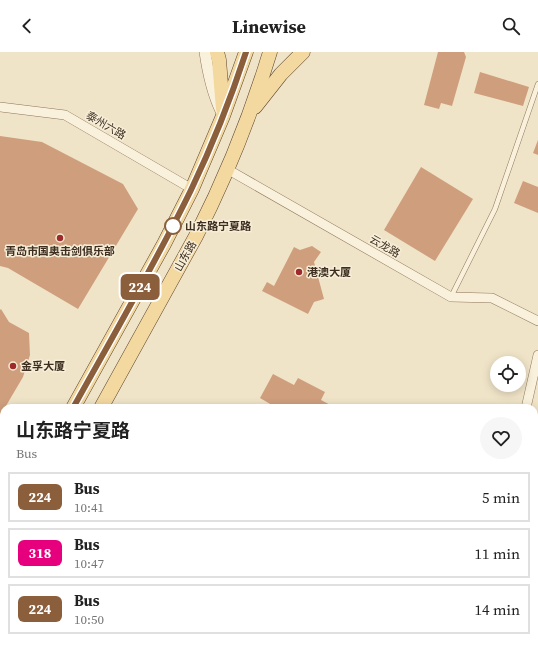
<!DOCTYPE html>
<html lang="en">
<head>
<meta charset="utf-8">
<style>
	:root { --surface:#fff; --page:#f6f6f6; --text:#222; --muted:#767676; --line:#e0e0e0 }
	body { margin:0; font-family:"Source Serif 4","Noto Sans SC",serif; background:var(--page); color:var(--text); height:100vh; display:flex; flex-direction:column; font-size:15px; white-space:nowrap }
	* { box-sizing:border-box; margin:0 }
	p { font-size:13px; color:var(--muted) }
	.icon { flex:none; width:22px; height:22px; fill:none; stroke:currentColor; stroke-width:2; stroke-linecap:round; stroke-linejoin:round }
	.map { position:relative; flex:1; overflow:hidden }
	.sheet { position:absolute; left:0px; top:352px; width:538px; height:244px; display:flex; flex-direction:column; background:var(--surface); border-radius:12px 12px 0 0; box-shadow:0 2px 10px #0003 }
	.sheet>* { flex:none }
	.badge { padding:0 8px; border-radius:6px; font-size:14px; line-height:26px }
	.tools { position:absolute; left:490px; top:304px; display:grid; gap:8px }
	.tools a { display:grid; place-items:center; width:36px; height:36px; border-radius:50%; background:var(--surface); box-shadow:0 2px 10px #0003; font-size:20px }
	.map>.badge { position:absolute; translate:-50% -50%; box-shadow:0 0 0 2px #fff }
	.round { display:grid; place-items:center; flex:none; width:42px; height:42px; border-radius:21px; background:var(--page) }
	.head { display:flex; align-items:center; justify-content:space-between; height:68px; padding:0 16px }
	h1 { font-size:19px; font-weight:700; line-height:30px }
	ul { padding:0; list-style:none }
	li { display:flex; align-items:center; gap:12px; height:50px; margin:0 8px 6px; padding:0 8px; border:2px solid var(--line); border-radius:0px }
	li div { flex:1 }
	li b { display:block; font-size:15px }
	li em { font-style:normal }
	li .badge { min-width:44px; font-weight:700; text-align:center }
	header { display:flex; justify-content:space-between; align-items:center; height:52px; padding:0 16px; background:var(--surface); font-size:18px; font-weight:700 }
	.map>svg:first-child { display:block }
	.building { fill:#cf9f7d }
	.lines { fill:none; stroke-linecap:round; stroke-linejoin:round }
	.service-casing { stroke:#8d765c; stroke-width:5.5 }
	.minor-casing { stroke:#8d765c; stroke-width:10 }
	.tertiary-casing { stroke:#8d765c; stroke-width:12 }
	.primary-casing { stroke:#5b4430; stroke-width:15 }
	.service { stroke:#faf1dc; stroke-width:4.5 }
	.minor { stroke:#faf1dc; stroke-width:9 }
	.tertiary { stroke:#faf1dc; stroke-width:11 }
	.primary { stroke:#f3d9a0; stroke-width:14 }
	.line-casing { stroke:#fff; stroke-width:9 }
	.line { stroke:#8b5e3c; stroke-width:6 }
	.stop-dot { fill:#fff; stroke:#8b5e3c; stroke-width:2 }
	.poi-dot { fill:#9e2a2b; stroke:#f7eed8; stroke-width:1.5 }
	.labels { text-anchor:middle; stroke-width:3; stroke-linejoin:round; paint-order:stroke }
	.street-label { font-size:11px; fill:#3d2e20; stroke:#f7eed8 }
	.stop-label { font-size:11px; font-weight:bold; fill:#3d2e20; stroke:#f7eed8; text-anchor:start }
	.poi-label { font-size:11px; font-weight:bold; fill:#3d2e20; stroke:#f7eed8; text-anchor:start }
</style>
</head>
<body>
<header><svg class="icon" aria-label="back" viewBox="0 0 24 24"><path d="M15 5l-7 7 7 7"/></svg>Linewise<svg class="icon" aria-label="search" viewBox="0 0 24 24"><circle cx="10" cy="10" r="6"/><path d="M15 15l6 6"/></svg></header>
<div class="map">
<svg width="538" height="596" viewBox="0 0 538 596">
	<rect width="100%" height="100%" fill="#f0e4c8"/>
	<!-- building -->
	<g class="building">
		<polygon points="438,0 464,0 466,5 452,54 441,51 439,57 424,53"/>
		<polygon points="480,20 529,35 523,54 474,41"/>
		<polygon points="0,84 42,90 123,132 138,157 78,257 8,216 0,214"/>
		<polygon points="538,88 538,103 533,101"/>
		<polygon points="421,115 473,147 435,209 384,178"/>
		<polygon points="523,129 538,135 538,161 514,151"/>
		<polygon points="312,194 321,200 314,210 324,247 314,250 308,262 262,239 267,230 274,234 294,195 300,198"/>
		<polygon points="1,257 9,270 29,281 30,303 23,325 0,364 0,258"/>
		<polygon points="273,322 294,333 298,326 325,340 321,348 336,356 277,356 260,346"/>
		<polygon points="47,592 134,592 141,596 45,596"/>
		<polygon points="221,592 254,592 252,596 228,596"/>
		<polygon points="310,592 342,592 340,596 317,596"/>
	</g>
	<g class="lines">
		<!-- service casing -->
		<g class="service-casing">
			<g id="service">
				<polyline points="451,245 495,157 538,32"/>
				<polyline points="460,596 461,592"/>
			</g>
		</g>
		<!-- minor casing -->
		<g class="minor-casing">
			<g id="minor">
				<polyline points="0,55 65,63 192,137"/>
				<polyline points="227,117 451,245 492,246 538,269"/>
				<polyline points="526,356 538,303"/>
				<polyline points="534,367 538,371"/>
			</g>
		</g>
		<!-- tertiary casing -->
		<g class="tertiary-casing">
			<g id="tertiary">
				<path d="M205,0c3,21 7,40 16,59"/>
				<polyline points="534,591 538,593"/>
			</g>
		</g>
		<!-- primary casing -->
		<g class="primary-casing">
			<g id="primary">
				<polyline points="217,0 219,8 223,57"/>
				<polyline points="255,55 281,22 303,0"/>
				<polyline points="73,356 164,192 192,137 223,64 246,0"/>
				<path d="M101,356l95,-172c30,-59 55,-121 74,-184"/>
				<polyline points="0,486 4,479"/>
				<polyline points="0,536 4,529"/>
			</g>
		</g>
		<!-- service -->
		<use href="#service" class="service"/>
		<!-- minor -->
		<use href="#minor" class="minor"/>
		<!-- tertiary -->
		<use href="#tertiary" class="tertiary"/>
		<!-- primary -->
		<use href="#primary" class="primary"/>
	</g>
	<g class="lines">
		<!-- line casing -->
		<g class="line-casing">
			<path id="line" d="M73,356c40,-72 82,-144 118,-218 21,-44 40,-92 55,-138"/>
		</g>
		<!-- line -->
		<use href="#line" class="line"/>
	</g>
	<!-- markers -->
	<circle class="stop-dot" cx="173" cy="174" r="8"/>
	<g class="poi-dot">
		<circle cx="60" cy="186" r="4"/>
		<circle cx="299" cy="220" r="4"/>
		<circle cx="13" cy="314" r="4"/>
	</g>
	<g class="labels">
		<!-- street labels -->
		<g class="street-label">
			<text transform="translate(106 73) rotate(30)" y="4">泰州六路</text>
			<text transform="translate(385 194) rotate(30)" y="4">云龙路</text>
			<text transform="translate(185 204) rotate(-61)" y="4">山东路</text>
		</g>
		<!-- stop labels -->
		<g class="stop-label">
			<text x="185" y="178">山东路宁夏路</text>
		</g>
		<!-- poi labels -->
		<g class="poi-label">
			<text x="60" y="203" text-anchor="middle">青岛市国奥击剑俱乐部</text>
			<text x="307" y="224">港澳大厦</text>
			<text x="21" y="318">金孚大厦</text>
		</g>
	</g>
</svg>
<div class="tools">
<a><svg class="icon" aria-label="locate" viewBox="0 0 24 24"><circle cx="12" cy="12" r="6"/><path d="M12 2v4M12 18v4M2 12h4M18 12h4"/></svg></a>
</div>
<b class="badge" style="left:140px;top:235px;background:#8b5e3c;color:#fff">224</b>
<section class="sheet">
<div class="head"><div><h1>山东路宁夏路</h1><p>Bus</p></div><a class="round"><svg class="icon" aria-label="heart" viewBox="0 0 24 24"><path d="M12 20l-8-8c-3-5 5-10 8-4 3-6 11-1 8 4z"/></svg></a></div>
<ul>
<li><span class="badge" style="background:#8b5e3c;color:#fff">224</span><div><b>Bus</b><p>10:41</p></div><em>5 min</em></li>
<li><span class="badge" style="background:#e6007e;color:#fff">318</span><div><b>Bus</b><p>10:47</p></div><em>11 min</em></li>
<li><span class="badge" style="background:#8b5e3c;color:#fff">224</span><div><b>Bus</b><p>10:50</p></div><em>14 min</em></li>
</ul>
</section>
</div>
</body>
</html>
